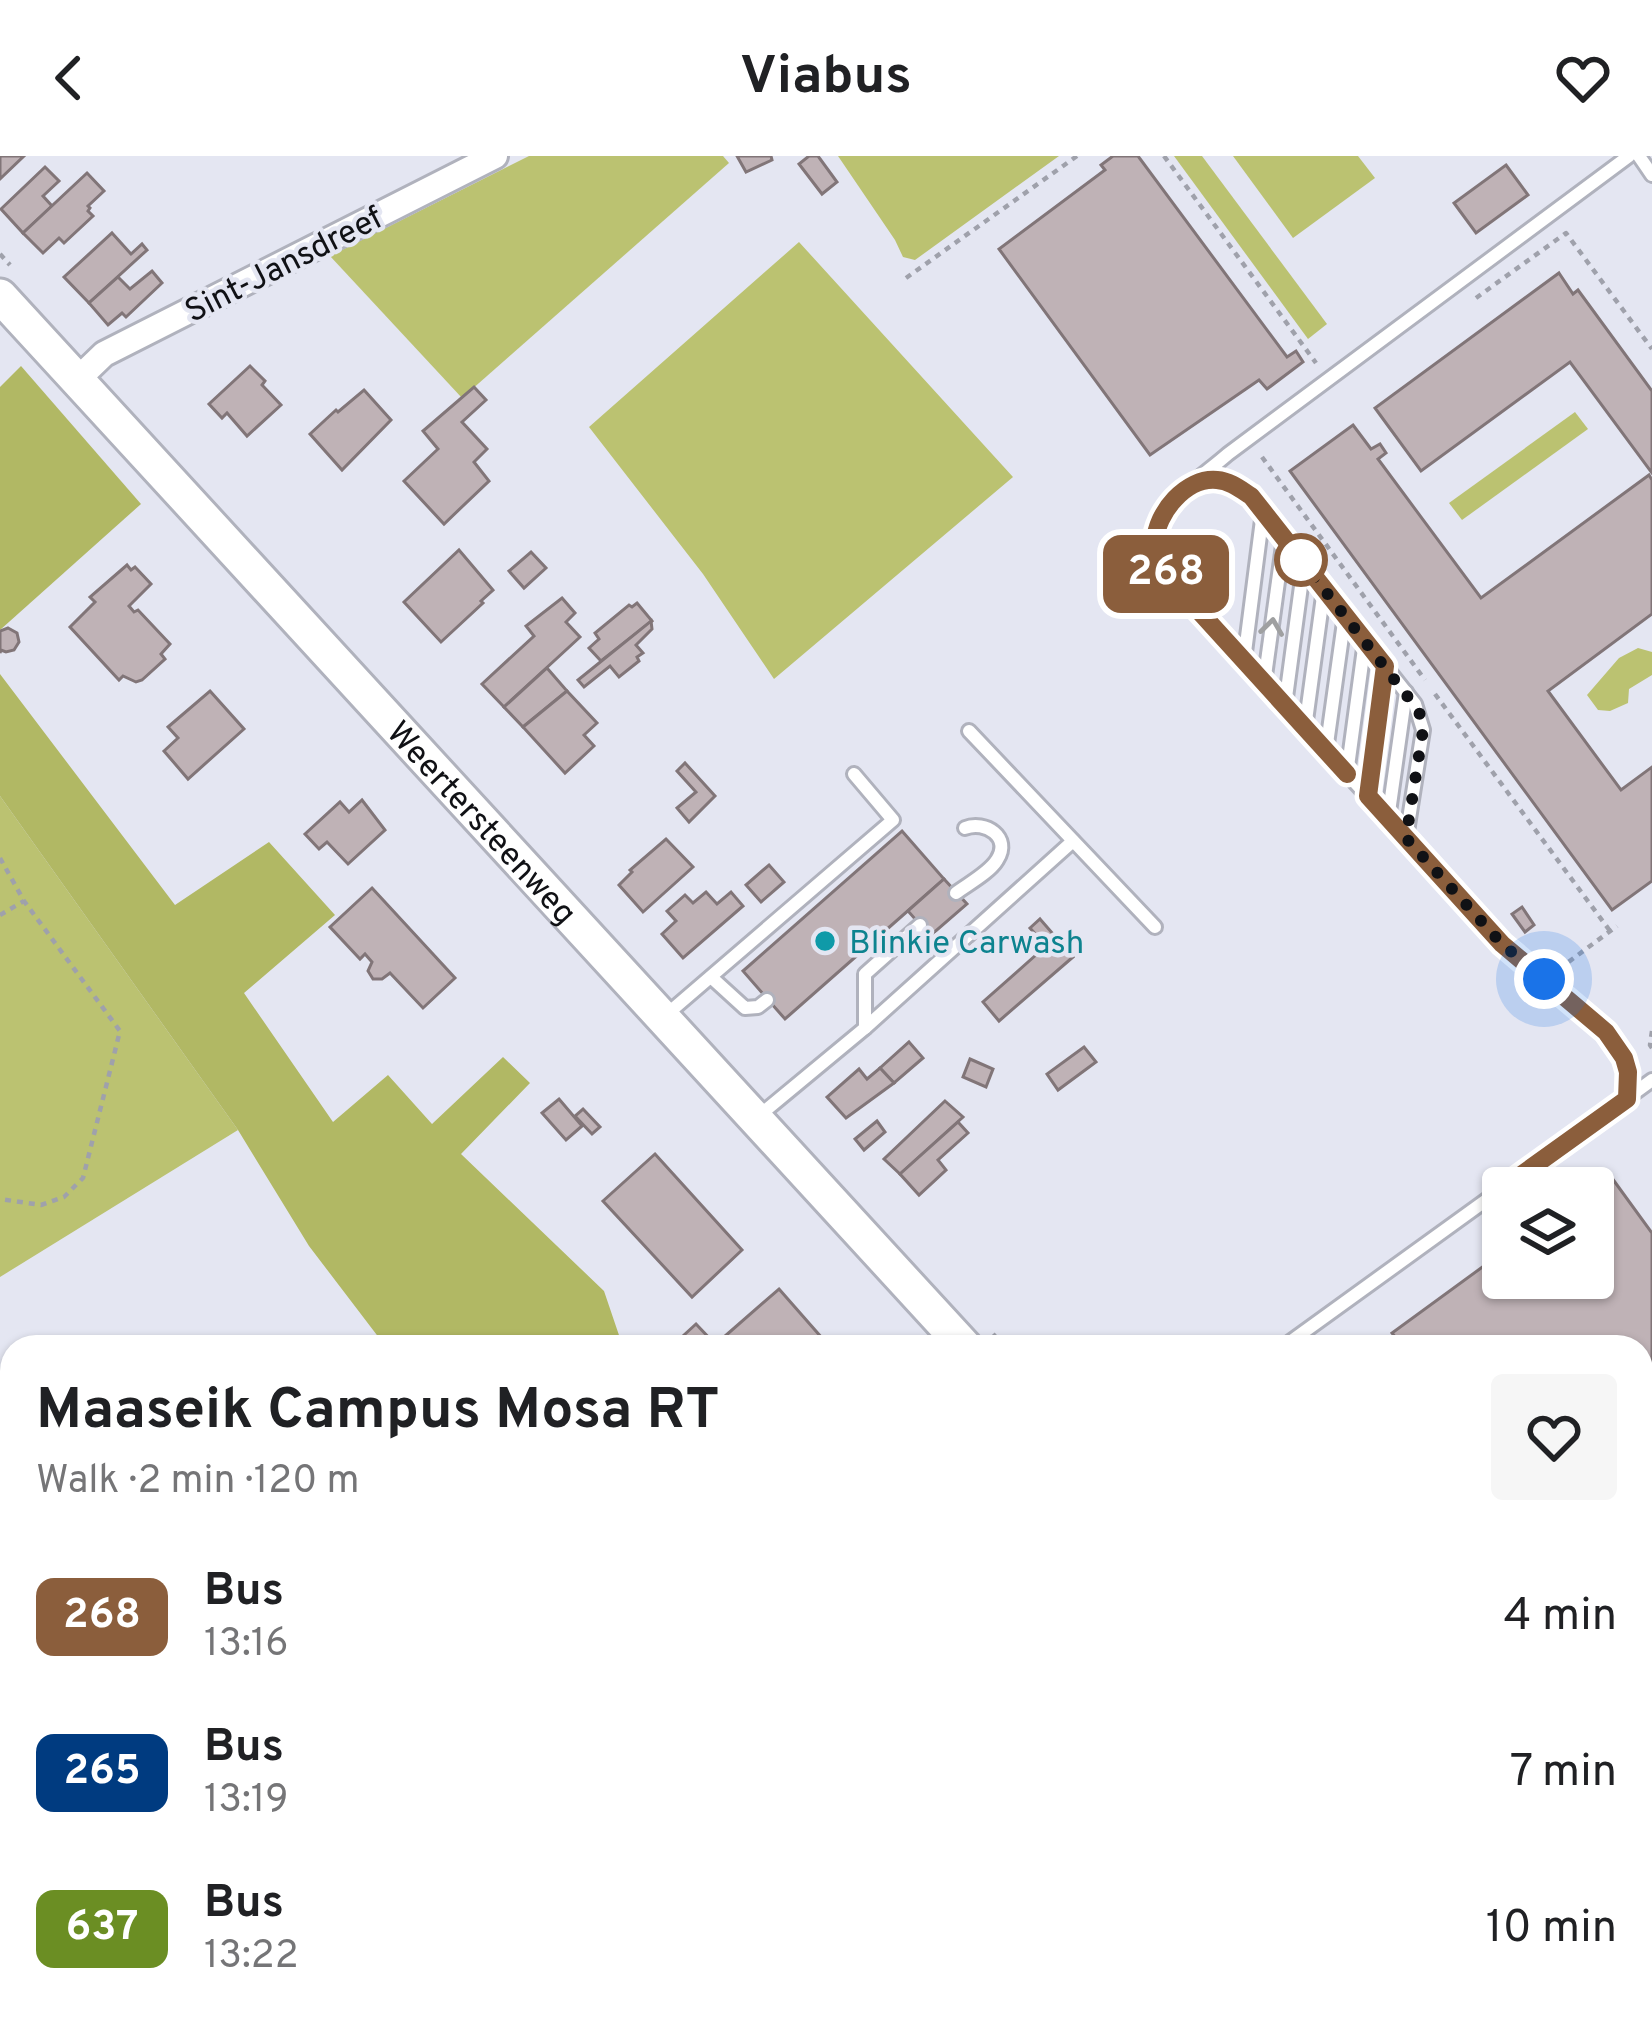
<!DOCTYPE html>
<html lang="en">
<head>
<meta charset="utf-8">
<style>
	:root { --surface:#fff; --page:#f6f6f6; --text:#202124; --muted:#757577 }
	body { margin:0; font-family:Overpass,sans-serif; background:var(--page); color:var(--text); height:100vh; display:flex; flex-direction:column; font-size:45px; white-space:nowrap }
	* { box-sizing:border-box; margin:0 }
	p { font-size:39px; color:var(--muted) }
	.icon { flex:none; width:66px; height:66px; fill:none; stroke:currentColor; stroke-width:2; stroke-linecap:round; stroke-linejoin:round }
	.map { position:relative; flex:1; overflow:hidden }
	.side { position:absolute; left:0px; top:1179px; width:1653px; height:699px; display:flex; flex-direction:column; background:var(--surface); border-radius:36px 36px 0 0; box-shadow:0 3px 9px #0004 }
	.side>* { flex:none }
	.badge { padding:0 24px; border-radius:18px; font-size:42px; line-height:78px }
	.controls { position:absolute; left:1482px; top:1011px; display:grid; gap:24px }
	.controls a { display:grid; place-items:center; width:132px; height:132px; border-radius:12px; background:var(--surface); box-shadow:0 3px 9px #0004; font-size:60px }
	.you { position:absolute; width:60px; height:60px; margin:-30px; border:9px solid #fff; border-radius:50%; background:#1a73e8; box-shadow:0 0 0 18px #1a73e833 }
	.map>.badge { position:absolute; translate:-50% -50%; box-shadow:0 0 0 6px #fff }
	.round { display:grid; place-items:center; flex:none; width:126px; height:126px; border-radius:12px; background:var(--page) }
	.summary { display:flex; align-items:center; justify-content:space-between; height:204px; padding:0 36px }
	h1 { font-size:57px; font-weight:700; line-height:90px }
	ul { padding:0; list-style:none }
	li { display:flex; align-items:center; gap:36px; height:156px; padding:0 36px }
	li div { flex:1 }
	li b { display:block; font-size:45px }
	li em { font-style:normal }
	li .badge { min-width:132px; font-weight:700; text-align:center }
	header { display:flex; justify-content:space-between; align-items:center; height:156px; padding:0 36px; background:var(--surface); font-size:54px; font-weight:700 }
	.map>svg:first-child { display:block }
	.green { fill:#bbc271 }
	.forest { fill:#b1b864 }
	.building { fill:#bfb2b6; stroke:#817578; stroke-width:3 }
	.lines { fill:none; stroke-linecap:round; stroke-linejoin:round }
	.service-casing { stroke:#b0b2bd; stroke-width:18 }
	.minor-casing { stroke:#b0b2bd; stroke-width:30 }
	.secondary-casing { stroke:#b0b2bd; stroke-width:39 }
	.path { stroke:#9fa1ab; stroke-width:4.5; stroke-dasharray:6 6; stroke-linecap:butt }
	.service { stroke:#fff; stroke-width:12 }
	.minor { stroke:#fff; stroke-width:24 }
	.secondary { stroke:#fff; stroke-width:33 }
	.oneway { stroke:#9fa0a1 }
	.line-casing { stroke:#fff; stroke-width:27 }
	.line { stroke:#8b5e3c; stroke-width:18 }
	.walk { stroke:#101115; stroke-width:12; stroke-dasharray:0 21.6 }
	.stop-dot { fill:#fff; stroke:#8b5e3c; stroke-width:6 }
	.culture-dot { fill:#0f9aa8; stroke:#e4e6f2; stroke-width:4.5 }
	.labels { text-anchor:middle; stroke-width:9; stroke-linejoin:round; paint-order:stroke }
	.street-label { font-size:33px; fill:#101115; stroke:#e4e6f2 }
	.culture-label { font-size:33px; fill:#0d838f; stroke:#e4e6f2; text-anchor:start }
</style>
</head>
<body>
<header><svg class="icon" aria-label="back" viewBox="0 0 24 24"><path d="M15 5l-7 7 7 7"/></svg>Viabus<svg class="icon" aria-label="heart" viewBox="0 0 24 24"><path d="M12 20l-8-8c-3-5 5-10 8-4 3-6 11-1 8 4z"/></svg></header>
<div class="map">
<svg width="1652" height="1876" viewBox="0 0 1652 1876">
	<rect width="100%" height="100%" fill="#e4e6f2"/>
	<!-- green -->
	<g class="green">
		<polygon points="529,0 723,0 729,7 462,242 330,100"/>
		<polygon points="838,0 1059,0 915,104 903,101 895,84"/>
		<polygon points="1174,0 1202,0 1327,168 1308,183"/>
		<polygon points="1233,0 1358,0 1375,22 1293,82"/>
		<polygon points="799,86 1013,321 774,523 703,418 589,271"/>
		<polygon points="1575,256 1588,273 1462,364 1449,347"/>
		<polygon points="1638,492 1652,496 1652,519 1629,533 1628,547 1610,555 1598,554 1587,539 1619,502"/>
		<polygon points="0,640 238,974 0,1121"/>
	</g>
	<!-- forest -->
	<g class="forest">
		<polygon points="21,210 141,348 0,474 0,231"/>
		<polygon points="0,518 175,749 269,686 335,759 244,837 333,966 388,919 432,968 503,901 530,927 461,998 604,1135 623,1191 386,1191 309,1090 238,974 0,640"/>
	</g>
	<!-- building -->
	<g class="building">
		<polygon points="0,0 24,0 0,23"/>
		<polygon points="737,0 771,0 772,4 746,16"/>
		<polygon points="809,0 818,0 837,26 822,38 799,8"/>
		<polygon points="1113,0 1138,0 1287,201 1296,195 1303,206 1267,233 1259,224 1150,299 999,93 1105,14 1101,9"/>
		<polygon points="1506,9 1528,39 1476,77 1454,47"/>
		<polygon points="45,11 59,25 43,40 52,50 23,77 1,53"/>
		<polygon points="87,17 104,35 88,50 90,52 88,55 93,60 64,87 59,82 43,97 23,77"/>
		<polygon points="112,77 131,98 142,88 147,94 89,147 64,121"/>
		<polygon points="152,115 162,127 126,161 122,157 108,169 89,147 118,121 130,133"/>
		<polygon points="1559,117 1573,138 1578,134 1652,235 1652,317 1570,206 1421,315 1375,252"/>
		<polygon points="250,210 265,225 262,229 281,249 247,280 227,257 222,262 209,248"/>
		<polygon points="474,231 486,244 462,266 487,293 474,306 489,325 444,368 404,325 438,293 423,275"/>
		<polygon points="364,234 391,264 342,314 310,278 336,254 338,256"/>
		<polygon points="1353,269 1371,293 1380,288 1386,297 1378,303 1481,442 1649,319 1652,324 1652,458 1548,535 1621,634 1652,611 1652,725 1612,754 1290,315"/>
		<polygon points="459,394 493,434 481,445 483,447 441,486 404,446"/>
		<polygon points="531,396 546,412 524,432 509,415"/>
		<polygon points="127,409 131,414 135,411 151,428 129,450 134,456 138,454 170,488 161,498 165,503 142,524 136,526 123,520 119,524 70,471 95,446 90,441"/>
		<polygon points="562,442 575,457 566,466 580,481 504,551 482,528 534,480 526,470"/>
		<polygon points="637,447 652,465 601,505 589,492 599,483 595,477 629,449 632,451"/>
		<polygon points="651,465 652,473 636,489 643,497 637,501 639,505 619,521 610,510 584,531 578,524"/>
		<polygon points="8,472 17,477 19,486 14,494 6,496 1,494 0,497 0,475"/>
		<polygon points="547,512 567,535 523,571 504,551"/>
		<polygon points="210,535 244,573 188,623 164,595 178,582 168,571"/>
		<polygon points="567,535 597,567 584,579 594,590 565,617 523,571"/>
		<polygon points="685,607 715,640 689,666 677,652 696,636 677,615"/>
		<polygon points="362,644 385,674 348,708 327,686 319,693 305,678 340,646 349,656"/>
		<polygon points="902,675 944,723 785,863 743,815"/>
		<polygon points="666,683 693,711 643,756 619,729 632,716 630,714"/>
		<polygon points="769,709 784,726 761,746 746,729"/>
		<polygon points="944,723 967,748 930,780 908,755"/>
		<polygon points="372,732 455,822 423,852 390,817 382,823 373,823 368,815 372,806 365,798 360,803 330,771"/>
		<polygon points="706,736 717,748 731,736 743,750 683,802 662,778 676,765 667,755 685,739 693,747"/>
		<polygon points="1522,751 1534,769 1525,776 1512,758"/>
		<polygon points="1040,763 1073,801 999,865 983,846 1046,790 1030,772"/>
		<polygon points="909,886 923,902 894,927 880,912"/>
		<polygon points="1084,891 1096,906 1058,934 1047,918"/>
		<polygon points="970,903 993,913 986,931 963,921"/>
		<polygon points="880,912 894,927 846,962 827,941 859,913 867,923"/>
		<polygon points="559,943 582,970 566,984 542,957"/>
		<polygon points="945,945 963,961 900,1018 884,1003"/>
		<polygon points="583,953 600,971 592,978 575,960"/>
		<polygon points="877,965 885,976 864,994 855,983"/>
		<polygon points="958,966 968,977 938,1004 946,1014 919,1039 900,1018"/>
		<polygon points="655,998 742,1094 692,1141 603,1045"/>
		<polygon points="1609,1018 1652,1077 1652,1258 1641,1266 1641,1191 1403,1191 1392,1177 1503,1096 1503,1122 1593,1122 1593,1032 1590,1032"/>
		<polygon points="779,1133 822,1182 813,1191 733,1191 724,1181"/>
		<polygon points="696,1168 712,1185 705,1191 671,1191"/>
		<polygon points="1652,1307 1652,1339 1641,1347 1641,1315"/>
		<polygon points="1652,1442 1652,1475 1647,1479 1641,1474 1641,1451"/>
		<polygon points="1646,1666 1652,1672 1652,1715 1641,1725 1641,1670"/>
	</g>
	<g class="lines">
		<!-- service casing -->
		<g class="service-casing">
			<g id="service">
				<polyline points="1639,0 1652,19"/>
				<path d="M1198,326c22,-3 35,2 53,14l164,208 8,26 -17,108"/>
				<polyline points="1244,504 1263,356"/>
				<polyline points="1264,527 1284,382"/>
				<polyline points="1285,549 1304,408"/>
				<polyline points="1305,572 1324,433"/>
				<polyline points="969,575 1155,771"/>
				<polyline points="1326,595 1345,459"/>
				<polyline points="1347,618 1365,485"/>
				<polyline points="1368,640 1385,510"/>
				<polyline points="1388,663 1406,536"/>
				<path d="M956,737c12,-9 33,-20 41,-33 15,-23 -12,-40 -32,-32"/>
				<polyline points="711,821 745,852 758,851 767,844"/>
				<polyline points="666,859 893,664 854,618"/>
				<polyline points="865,872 865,818 920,769"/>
				<path d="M1627,943l1,-27 -4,-14 -18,-26 -104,-88 -334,-367c-36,-59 21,-89 60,-123l401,-298"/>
				<polyline points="760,959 865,872 1073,685"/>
				<polyline points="1504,1032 1652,924"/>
				<polyline points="1283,1191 1503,1032"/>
			</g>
		</g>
		<!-- minor casing -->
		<g class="minor-casing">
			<g id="minor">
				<polyline points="77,224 104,198 495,0"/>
				<polyline points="1641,1823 1652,1814"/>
				<polyline points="1081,1866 1086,1876"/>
			</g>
		</g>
		<!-- secondary casing -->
		<g class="secondary-casing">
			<g id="secondary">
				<path id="s1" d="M0,140l965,1051"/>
				<polyline points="1583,1866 1592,1876"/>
			</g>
		</g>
		<!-- path -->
		<g class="path">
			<polyline points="1164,0 1316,207"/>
			<polyline points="0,98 10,109"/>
			<polyline points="906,122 1077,0"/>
			<polyline points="1476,142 1566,77 1652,193"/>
			<polyline points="1262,301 1425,524"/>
			<polyline points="1435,538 1610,775"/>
			<polyline points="0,702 24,745 120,875 83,1022 64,1041 41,1049 0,1043"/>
			<polyline points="0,759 24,745"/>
			<polyline points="1559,813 1617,770"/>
			<polyline points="1652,875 1650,889 1652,892"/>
			<polyline points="993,1178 1005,1191"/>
		</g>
		<!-- service -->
		<use href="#service" class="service"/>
		<!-- minor -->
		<use href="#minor" class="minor"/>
		<!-- secondary -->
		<use href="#secondary" class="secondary"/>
	</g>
	<!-- one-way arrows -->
	<defs><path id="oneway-chevron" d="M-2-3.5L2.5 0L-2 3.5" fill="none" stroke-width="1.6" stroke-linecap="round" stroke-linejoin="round" transform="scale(3)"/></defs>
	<use class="oneway" href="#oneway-chevron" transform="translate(1272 471) rotate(-82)"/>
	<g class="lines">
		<!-- line casing -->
		<g class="line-casing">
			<path id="line" d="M1347,618l-179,-197c-7,-12 -13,-22 -13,-35 1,-29 31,-65 62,-62 13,1 23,9 34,16l134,170 -17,130 134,148 104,88 18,26 4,14 -1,27 -124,89"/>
		</g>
		<!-- line -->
		<use href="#line" class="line"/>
		<!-- walk -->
		<polyline class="walk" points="1301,404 1419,555 1423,574 1406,682 1502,788 1544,823"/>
	</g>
	<!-- markers -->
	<circle class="stop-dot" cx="1301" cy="404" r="24"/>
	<circle class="culture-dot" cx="825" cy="785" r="12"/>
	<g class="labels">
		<!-- street labels -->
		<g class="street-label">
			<text transform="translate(283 107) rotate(-27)" y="12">Sint-Jansdreef</text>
			<text dy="12" stroke="none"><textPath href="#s1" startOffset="714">Weertersteenweg</textPath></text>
		</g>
		<!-- culture labels -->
		<g class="culture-label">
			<text x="849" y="797">Blinkie Carwash</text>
		</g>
	</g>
</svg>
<div class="controls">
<a><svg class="icon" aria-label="layers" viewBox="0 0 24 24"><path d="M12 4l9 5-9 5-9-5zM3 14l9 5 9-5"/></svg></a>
</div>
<div class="you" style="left:1544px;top:823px"></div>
<b class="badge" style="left:1166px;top:418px;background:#8b5e3c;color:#fff">268</b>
<section class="side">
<div class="summary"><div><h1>Maaseik Campus Mosa RT</h1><p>Walk · 2 min · 120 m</p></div><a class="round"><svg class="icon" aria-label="heart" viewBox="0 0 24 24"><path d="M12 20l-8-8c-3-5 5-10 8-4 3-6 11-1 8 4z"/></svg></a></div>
<ul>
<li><span class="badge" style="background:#8b5e3c;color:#fff">268</span><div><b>Bus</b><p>13:16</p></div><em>4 min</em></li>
<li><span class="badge" style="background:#003b80;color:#fff">265</span><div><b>Bus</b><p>13:19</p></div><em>7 min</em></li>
<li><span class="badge" style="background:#6b8e23;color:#fff">637</span><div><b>Bus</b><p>13:22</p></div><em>10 min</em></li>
</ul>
</section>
</div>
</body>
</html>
